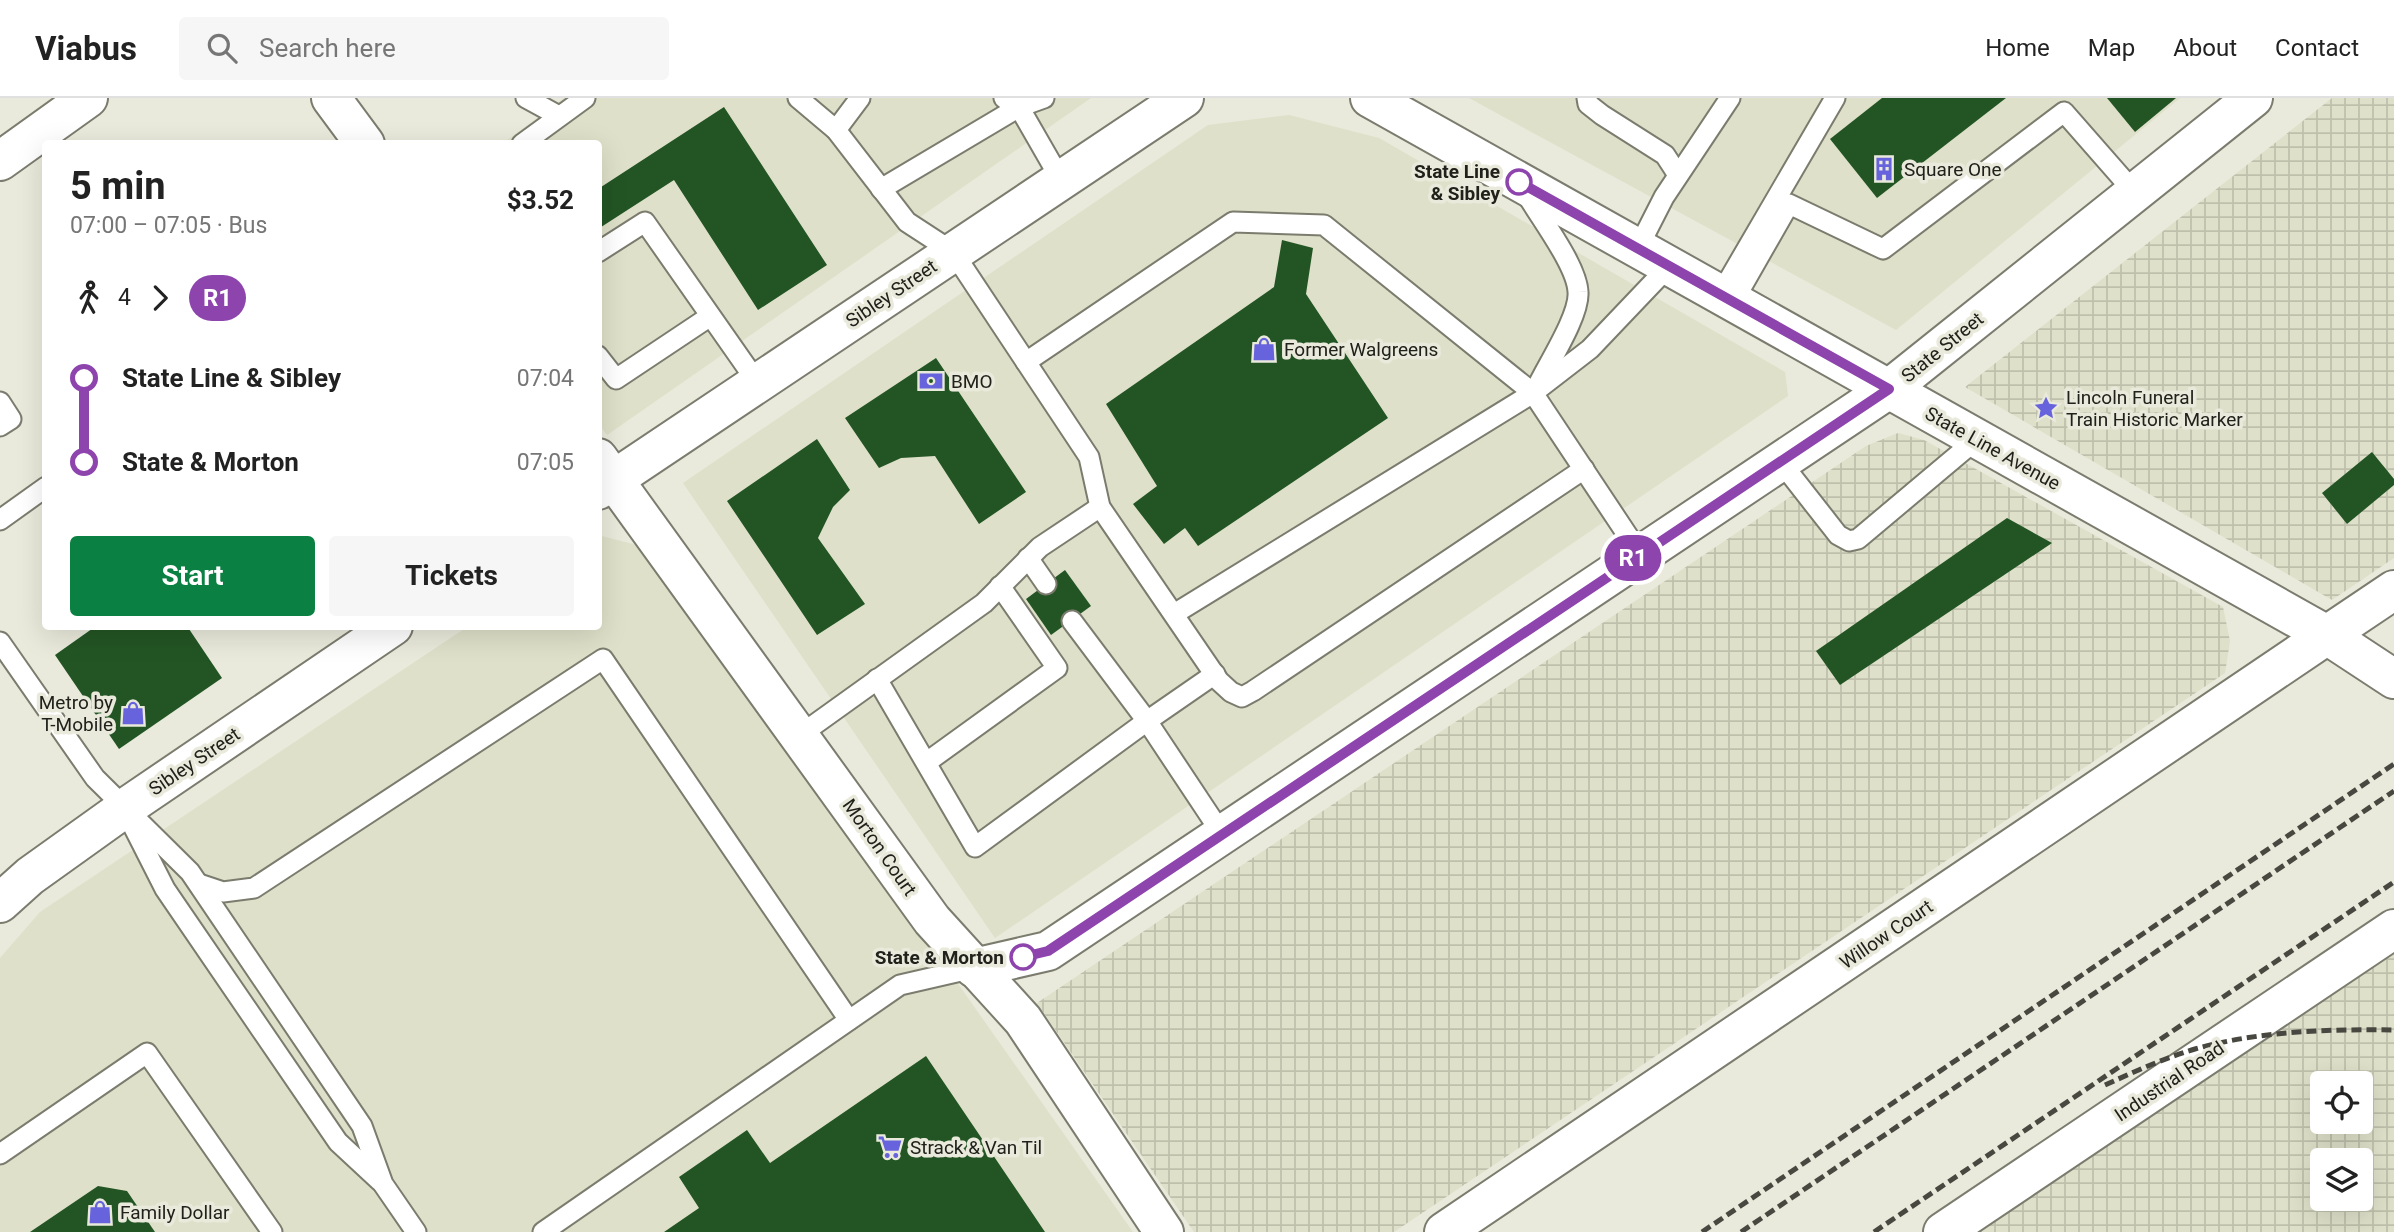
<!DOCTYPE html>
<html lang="en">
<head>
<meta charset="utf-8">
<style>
	:root { --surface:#fff; --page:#f6f6f6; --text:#222; --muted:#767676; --line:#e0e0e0; --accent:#0b8043 }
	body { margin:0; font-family:Roboto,sans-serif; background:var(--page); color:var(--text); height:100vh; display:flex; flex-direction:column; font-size:26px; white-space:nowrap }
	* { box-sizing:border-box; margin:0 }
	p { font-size:23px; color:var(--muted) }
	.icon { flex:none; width:38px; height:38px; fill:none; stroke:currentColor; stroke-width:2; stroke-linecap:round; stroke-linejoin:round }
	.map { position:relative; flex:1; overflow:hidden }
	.panel { position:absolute; left:42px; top:42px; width:560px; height:490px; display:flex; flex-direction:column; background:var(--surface); border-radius:7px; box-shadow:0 7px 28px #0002 }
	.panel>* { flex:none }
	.badge { padding:0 14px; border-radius:23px; font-size:24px; line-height:46px }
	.tools { position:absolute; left:2310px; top:973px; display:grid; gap:14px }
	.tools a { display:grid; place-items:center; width:63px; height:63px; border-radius:7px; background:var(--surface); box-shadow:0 7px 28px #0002; font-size:35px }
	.map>.badge { position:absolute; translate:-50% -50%; box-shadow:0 0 0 4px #fff }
	.legs { display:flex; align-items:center; gap:10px; height:77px; padding:0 28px; font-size:23px }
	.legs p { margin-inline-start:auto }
	.head { display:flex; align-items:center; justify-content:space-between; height:119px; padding:0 28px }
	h1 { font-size:38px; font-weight:700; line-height:52px }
	.primary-button { display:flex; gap:14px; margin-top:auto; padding:14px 28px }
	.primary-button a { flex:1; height:80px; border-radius:7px; background:var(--accent); color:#fff; font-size:28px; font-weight:700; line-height:80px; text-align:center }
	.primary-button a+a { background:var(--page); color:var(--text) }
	ul { padding:0 28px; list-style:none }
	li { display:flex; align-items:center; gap:24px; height:84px; font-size:26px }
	li i { display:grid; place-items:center; width:10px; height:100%; margin:0 9px; background:currentColor }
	li i::after { content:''; width:18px; height:18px; margin:-9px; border:5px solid; border-radius:50%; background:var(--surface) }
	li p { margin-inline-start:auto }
	li:first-child i { background:linear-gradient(#0000 50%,currentColor 0) }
	li:last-child i { background:linear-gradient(currentColor 50%,#0000 0) }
	header { display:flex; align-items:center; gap:42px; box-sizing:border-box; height:98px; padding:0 35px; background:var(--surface); border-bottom:2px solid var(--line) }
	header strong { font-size:33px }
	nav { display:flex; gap:38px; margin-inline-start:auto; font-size:24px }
	.search { width:490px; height:63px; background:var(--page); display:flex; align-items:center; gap:18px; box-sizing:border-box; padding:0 24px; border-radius:7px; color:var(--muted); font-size:26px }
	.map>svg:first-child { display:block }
	.built { fill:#dee0c9 }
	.industrial { fill:url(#industrial-grid); fill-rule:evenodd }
	.building { fill:#235524 }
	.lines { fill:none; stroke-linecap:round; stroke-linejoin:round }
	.lane-casing { stroke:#7b7c6e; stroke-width:23 }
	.street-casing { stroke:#7b7c6e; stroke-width:42 }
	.secondary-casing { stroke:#7b7c6e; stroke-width:42 }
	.lane { stroke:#fff; stroke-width:19 }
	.street { stroke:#fff; stroke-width:38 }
	.secondary { stroke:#fff; stroke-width:38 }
	.rail { stroke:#484841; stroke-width:5; stroke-dasharray:10 5; stroke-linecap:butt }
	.line-1-casing { stroke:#fff; stroke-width:16 }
	.line-1 { stroke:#8e44ad; stroke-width:10 }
	.stop-1-dot { fill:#fff; stroke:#8e44ad; stroke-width:3.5 }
	.labels { text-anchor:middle; stroke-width:7; stroke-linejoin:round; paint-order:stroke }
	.poi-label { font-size:19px; fill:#21211c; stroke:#e9eadb; text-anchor:start }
	.stop-label { font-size:19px; font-weight:bold; fill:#21211c; stroke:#e9eadb; text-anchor:end }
	.street-label { font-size:19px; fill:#21211c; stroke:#e9eadb }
</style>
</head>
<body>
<header>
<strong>Viabus</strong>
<div class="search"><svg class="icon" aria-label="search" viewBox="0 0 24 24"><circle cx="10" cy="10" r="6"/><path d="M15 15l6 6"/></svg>Search here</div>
<nav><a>Home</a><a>Map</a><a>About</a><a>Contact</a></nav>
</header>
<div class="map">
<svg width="2394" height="1134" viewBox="0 0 2394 1134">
	<defs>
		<pattern id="industrial-grid" width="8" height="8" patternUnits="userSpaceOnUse" patternTransform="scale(1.75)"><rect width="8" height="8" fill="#dee0c9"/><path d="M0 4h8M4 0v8" fill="none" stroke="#bec0ac"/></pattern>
	</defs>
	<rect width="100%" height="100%" fill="#e9eadb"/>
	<!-- built -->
	<g class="built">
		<polygon points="564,0 1091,0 607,337 598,325 598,46 502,46"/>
		<polygon points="1469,0 2180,0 1896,232"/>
		<polygon points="1289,17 1379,40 1785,274 1788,298 995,840 683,385 1208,27"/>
		<polygon points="602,438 644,449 662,466 1133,1134 0,1134 0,860 40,814 467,529 598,528 598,441"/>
	</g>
	<!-- industrial -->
	<g class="industrial">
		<polygon points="2332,0 2394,0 2394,460 2332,502 1965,289"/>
		<polygon points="1898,335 1924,342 2223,509 2230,543 2225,575 1394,1134 1194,1134 1037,905 1866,348"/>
		<path d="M2394,846v288h-416zM2322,985h39v39h-39zM2322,1062h39v39h-39z"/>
	</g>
	<!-- building -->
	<g class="building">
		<polygon points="1882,0 2006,0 1877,100 1830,41"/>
		<polygon points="2107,0 2176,0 2135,34"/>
		<polygon points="724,9 827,167 758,212 674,82 598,131 598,91"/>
		<polygon points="1282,142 1313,150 1306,196 1388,320 1198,448 1185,430 1164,446 1133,406 1157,388 1106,306 1274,189"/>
		<polygon points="936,260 1026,394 979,426 935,358 901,360 879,370 845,320"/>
		<polygon points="817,341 850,392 833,409 818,440 865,506 817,537 727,403"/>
		<polygon points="2372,354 2394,381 2394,387 2347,426 2322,395"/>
		<polygon points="2007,420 2052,445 1840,587 1816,553"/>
		<polygon points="1065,472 1091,508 1051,537 1026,501"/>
		<polygon points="96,528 187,528 222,580 119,651 55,557"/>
		<polygon points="926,958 1045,1134 664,1134 699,1110 679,1079 747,1032 770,1065"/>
		<polygon points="98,1088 127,1093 155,1134 30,1134"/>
	</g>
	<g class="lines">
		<!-- lane casing -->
		<g class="lane-casing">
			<g id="lane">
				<polyline points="526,0 559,18"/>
				<polyline points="798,0 836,32 907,124 953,154 1089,359 1100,409 1219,583 1231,594 1242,599 1253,593 1584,371"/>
				<polyline points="1004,0 1019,9 1061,82"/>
				<polyline points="1587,0 1588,6 1602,17 1665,57 1678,77"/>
				<polyline points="836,32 860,0"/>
				<polyline points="522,46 585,0"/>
				<polyline points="881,91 1019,9 1044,0"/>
				<path d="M1527,97c14,24 50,71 51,97 2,23 -30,72 -41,95"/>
				<polyline points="1638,150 1664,99 1730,0"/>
				<polyline points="598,154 645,124 757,284"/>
				<polyline points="1720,197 1835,0"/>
				<polyline points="1733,204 1789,106 1883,151 2064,14 2135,95"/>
				<polyline points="598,258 616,281 709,219"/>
				<polyline points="1026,264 1233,124 1324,127 1533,295 1640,456"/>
				<polyline points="0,304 11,321 0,328"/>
				<polyline points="1780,363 1838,437 1849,443 1858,441 1977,341"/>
				<polyline points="0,422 46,389"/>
				<polyline points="1028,460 1046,486"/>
				<polyline points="1174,516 1533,295 1590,251 1669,168"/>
				<polyline points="0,544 95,680 190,774 362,1028 383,1086 416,1134"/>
				<polyline points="1215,576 1147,623 1222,736"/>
				<polyline points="877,581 975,749 1147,623 1072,523"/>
				<polyline points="800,637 984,505 1040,449 1100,409"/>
				<polyline points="927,664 1057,570 1000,488"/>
				<polyline points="131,724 165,791 338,1044 380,1083"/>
				<polyline points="199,786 223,794 254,790 603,561 849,922"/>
				<polyline points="0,1056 147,955 272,1134"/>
				<polyline points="543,1134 900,887 974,870"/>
			</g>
		</g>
		<!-- street casing -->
		<g class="street-casing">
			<g id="street">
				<polyline points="331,0 365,46"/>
				<polyline points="0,63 88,0"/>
				<polyline points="598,360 932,822 1023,922 1164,1134"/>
				<polyline points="2327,537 2394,492"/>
				<polyline points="974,870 1048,853 1889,291"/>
				<polyline points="1943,1134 2394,831"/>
			</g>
		</g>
		<!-- secondary casing -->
		<g class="secondary-casing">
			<g id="secondary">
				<polyline points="1370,0 2327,537 2394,581"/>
				<polyline points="1889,291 2253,0"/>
				<polyline points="598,392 1184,0"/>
				<polyline points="0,805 30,778 125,710 393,528"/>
				<polyline points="1444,1134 2327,537"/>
			</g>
		</g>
		<!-- lane -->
		<use href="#lane" class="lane"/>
		<!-- street -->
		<use href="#street" class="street"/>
		<!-- secondary -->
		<use href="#secondary" class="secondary"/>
		<!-- rail -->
		<g class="rail">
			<path d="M2105,987c29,-13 59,-27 90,-36 64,-18 133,-20 199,-19"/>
			<polyline points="1702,1134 2394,666"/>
			<polyline points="1741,1134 2394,693"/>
			<polyline points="1874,1134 2394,784"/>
		</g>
	</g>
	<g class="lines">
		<!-- line-1 casing -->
		<g class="line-1-casing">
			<polyline id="line-1" points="1023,859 1048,853 1889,291 1519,84"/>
		</g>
		<!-- line-1 -->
		<use href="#line-1" class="line-1"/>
	</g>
	<!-- icons -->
	<defs>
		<g id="building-bare" transform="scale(1.89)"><path d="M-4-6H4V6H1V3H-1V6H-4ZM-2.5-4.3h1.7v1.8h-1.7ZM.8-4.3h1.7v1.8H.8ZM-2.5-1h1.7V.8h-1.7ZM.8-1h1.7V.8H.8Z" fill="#6763dc" stroke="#e9eadb" stroke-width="2.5" paint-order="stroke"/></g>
		<g id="shop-bare" transform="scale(1.89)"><path d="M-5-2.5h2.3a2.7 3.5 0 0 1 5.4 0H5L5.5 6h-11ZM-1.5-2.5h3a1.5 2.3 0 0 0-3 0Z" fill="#6763dc" stroke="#e9eadb" stroke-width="2.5" paint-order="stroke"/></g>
		<g id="bank-bare" transform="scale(1.89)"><path d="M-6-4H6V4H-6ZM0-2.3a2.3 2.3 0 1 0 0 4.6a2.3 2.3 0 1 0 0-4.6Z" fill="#6763dc" stroke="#e9eadb" stroke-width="2.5" paint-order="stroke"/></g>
		<g id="sight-bare" transform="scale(1.89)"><path d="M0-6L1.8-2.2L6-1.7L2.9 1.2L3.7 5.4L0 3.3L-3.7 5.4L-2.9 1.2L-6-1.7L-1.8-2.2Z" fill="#6763dc" stroke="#e9eadb" stroke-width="2.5" paint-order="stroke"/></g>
		<g id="supermarket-bare" transform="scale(1.89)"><path d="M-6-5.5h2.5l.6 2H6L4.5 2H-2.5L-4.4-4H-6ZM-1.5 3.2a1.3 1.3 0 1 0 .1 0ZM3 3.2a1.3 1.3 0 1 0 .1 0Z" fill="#6763dc" stroke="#e9eadb" stroke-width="2.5" paint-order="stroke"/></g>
	</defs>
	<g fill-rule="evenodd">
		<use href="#building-bare" x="1884" y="71"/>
		<use href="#shop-bare" x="1264" y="251"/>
		<use href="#bank-bare" x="931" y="283"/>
		<use href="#sight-bare" x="2046" y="310"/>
		<use href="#shop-bare" x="133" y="615"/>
		<use href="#supermarket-bare" x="890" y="1049"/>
		<use href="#shop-bare" x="100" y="1114"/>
	</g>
	<!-- markers -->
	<g class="stop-1-dot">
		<circle cx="1519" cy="84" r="12"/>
		<circle cx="1023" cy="859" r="12"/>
	</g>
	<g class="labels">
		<!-- poi labels -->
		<g class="poi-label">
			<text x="1904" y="78">Square One</text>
			<text x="1284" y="258">Former Walgreens</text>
			<text x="951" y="290">BMO</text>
			<text x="2066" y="306">Lincoln Funeral<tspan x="2066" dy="22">Train Historic Marker</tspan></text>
			<text x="113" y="611" text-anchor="end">Metro by<tspan x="113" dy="22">T-Mobile</tspan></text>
			<text x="910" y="1056">Strack &amp; Van Til</text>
			<text x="120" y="1121">Family Dollar</text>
		</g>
		<!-- stop labels -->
		<g class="stop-label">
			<text x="1500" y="80">State Line<tspan x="1500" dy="22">&amp; Sibley</tspan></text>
			<text x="1004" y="866">State &amp; Morton</text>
		</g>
		<!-- street labels -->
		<g class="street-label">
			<text transform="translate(891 195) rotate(-34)" y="7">Sibley Street</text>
			<text transform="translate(1942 249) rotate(-39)" y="7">State Street</text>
			<text transform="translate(1993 350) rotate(29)" y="7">State Line Avenue</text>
			<text transform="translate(194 663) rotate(-34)" y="7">Sibley Street</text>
			<text transform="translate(880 749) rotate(55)" y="7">Morton Court</text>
			<text transform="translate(1886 836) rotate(-34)" y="7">Willow Court</text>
			<text transform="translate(2169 983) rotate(-34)" y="7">Industrial Road</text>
		</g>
	</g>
</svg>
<div class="tools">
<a><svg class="icon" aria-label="locate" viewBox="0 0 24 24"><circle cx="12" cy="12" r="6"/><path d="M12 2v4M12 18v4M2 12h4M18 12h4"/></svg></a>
<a><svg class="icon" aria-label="layers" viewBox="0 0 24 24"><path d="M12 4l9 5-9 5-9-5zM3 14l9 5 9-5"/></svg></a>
</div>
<b class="badge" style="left:1633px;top:460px;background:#8e44ad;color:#fff">R1</b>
<section class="panel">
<div class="head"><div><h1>5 min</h1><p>07:00 – 07:05 · Bus</p></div><b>$3.52</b></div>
<div class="legs"><svg class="icon" aria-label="walk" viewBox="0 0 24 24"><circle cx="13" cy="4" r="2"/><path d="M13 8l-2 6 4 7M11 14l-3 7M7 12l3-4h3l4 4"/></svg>4<svg class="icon" aria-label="forward" viewBox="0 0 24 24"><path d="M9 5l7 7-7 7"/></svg><b class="badge" style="background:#8e44ad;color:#fff">R1</b></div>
<ul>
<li><i style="color:#8e44ad"></i><b>State Line &amp; Sibley</b><p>07:04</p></li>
<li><i style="color:#8e44ad"></i><b>State &amp; Morton</b><p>07:05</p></li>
</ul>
<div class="primary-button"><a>Start</a><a>Tickets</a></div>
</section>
</div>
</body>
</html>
